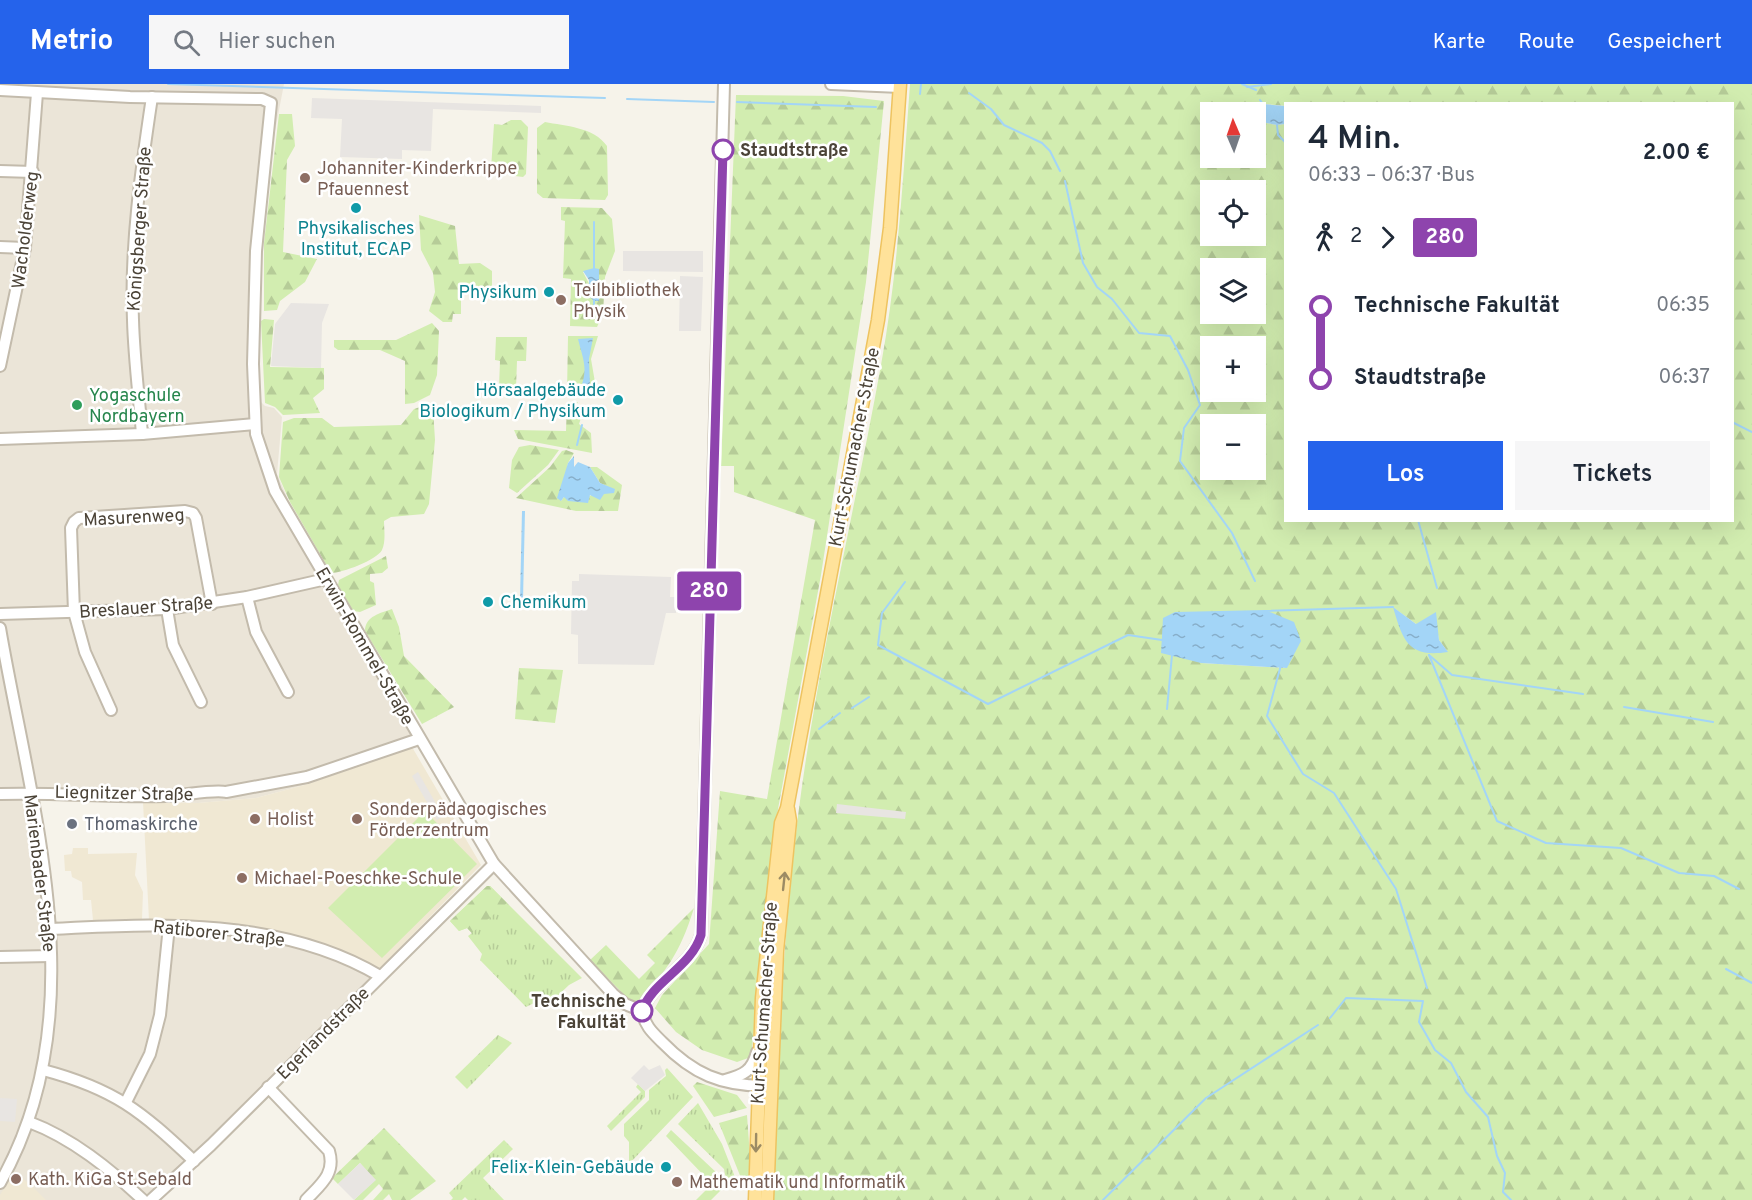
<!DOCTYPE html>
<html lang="de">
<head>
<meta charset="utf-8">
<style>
	:root { --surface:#fff; --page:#f6f6f7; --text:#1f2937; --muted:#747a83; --accent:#2563eb }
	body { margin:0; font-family:Overpass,sans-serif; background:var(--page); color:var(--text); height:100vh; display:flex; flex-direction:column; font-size:22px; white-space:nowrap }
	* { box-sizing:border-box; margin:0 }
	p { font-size:20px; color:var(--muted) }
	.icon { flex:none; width:33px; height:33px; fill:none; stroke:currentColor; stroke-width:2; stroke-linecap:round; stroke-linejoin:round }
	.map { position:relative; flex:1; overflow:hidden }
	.drawer { position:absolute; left:1284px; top:18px; width:450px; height:420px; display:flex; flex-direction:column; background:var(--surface); border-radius:0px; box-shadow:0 6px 24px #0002 }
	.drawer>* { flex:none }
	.badge { padding:0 12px; border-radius:4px; font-size:21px; line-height:39px }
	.needle { width:39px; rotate:358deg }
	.tools { position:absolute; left:1200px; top:18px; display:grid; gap:12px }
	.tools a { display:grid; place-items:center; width:66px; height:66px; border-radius:0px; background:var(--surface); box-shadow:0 6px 24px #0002; font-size:30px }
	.map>.badge { position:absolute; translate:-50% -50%; box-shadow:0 0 0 3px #fff }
	.legs { display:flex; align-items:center; gap:9px; height:66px; padding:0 24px; font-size:20px }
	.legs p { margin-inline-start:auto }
	.headline { display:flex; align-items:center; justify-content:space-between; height:102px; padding:0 24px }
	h1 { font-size:33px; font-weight:600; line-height:45px }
	.button { display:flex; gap:12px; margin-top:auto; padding:12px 24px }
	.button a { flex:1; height:69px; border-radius:0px; background:var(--accent); color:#fff; font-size:24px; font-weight:600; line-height:69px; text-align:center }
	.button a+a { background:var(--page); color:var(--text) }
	ul { padding:0 24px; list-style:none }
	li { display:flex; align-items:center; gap:21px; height:72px; font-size:22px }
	li i { display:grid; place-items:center; width:9px; height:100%; margin:0 8px; background:currentColor }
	li i::after { content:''; width:15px; height:15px; margin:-8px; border:4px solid; border-radius:50%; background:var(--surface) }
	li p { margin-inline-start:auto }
	li:first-child i { background:linear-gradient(#0000 50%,currentColor 0) }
	li:last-child i { background:linear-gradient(currentColor 50%,#0000 0) }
	header { display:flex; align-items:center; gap:36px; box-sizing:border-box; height:84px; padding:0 30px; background:var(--accent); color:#fff }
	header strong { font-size:28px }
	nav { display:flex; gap:33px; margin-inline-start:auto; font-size:21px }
	.search { width:420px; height:54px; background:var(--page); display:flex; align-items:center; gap:15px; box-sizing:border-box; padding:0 21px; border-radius:0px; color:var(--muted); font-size:22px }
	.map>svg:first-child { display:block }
	.residential { fill:#ebe5d8 }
	.education { fill:#f0e8d3 }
	.grass { fill:url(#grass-tufts) }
	.forest { fill:url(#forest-firs); fill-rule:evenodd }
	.pitch { fill:#d2edb0 }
	.parking { fill:#e8e5e2 }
	.water { fill:url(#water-ripples) }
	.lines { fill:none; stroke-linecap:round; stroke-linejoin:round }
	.stream { stroke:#a3d5f7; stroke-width:2 }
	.minor-casing { stroke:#c3bbac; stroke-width:14 }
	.major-casing { stroke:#eec360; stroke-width:15 }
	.minor { stroke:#fff; stroke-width:10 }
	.major { stroke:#ffe29a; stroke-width:12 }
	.oneway { stroke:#9c8b64 }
	.line-1-casing { stroke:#fff; stroke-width:14 }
	.line-1 { stroke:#8e44ad; stroke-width:9 }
	.stop-1-dot { fill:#fff; stroke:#8e44ad; stroke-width:3 }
	.education-dot { fill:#8d6e63; stroke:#fff; stroke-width:2 }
	.culture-dot { fill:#0f9aa8; stroke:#fff; stroke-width:2 }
	.leisure-dot { fill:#2e9e5b; stroke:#fff; stroke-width:2 }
	.worship-dot { fill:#6b7280; stroke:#fff; stroke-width:2 }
	.labels { text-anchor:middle; stroke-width:5; stroke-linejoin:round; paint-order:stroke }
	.stop-label { font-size:18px; font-weight:bold; fill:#4b4337; stroke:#fff; text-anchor:start }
	.education-label { font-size:18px; fill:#785e54; stroke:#fff; text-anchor:start }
	.culture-label { font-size:18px; fill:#0d838f; stroke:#fff; text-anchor:end }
	.street-label { font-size:18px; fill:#4b4337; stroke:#fff }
	.leisure-label { font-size:18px; fill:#27864d; stroke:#fff; text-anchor:start }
	.worship-label { font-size:18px; fill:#5b616d; stroke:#fff; text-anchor:start }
</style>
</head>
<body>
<header>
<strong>Metrio</strong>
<div class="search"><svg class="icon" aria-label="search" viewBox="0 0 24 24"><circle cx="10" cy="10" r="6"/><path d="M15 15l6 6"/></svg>Hier suchen</div>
<nav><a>Karte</a><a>Route</a><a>Gespeichert</a></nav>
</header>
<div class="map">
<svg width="1752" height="1116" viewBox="0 0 1752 1116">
	<defs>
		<pattern id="grass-tufts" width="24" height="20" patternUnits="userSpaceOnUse" patternTransform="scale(1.5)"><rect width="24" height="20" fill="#d2edb0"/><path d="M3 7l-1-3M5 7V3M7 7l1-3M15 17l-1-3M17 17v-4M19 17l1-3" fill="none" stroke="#b6cc98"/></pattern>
		<pattern id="forest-firs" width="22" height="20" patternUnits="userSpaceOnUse" patternTransform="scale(1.5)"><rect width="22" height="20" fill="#d2edb0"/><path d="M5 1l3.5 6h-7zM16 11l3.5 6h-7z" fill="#b6cc98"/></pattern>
		<pattern id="water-ripples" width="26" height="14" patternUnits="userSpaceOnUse" patternTransform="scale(1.5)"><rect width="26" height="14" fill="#a3d5f7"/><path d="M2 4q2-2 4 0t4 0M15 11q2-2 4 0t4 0" fill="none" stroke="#87aec9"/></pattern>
	</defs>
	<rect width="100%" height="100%" fill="#f6f3ea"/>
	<!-- residential -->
	<polygon class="residential" points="0,0 284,0 271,68 262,162 258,315 265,322 274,324 282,333 277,390 289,418 353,532 421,643 419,655 412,663 308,700 256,714 198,719 37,713 51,826 54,835 60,839 166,836 262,846 386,894 159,1116 0,1116"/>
	<!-- education -->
	<g class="education">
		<polygon points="412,663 481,781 378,886 348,872 204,839 149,836 143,718 198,719 256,714 308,700"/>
		<polygon points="73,764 88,764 88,770 137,769 135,791 143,808 142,835 93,836 91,816 83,816 82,798 72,793 71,787 65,787 64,771 72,770"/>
		<polygon points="14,1087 34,1104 46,1116 0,1116 0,1111"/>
	</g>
	<!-- grass -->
	<g class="grass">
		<polygon points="487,802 490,802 582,894 569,901 547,922 540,916 526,923 480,876 482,870 468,852 472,849 467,844 459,847 450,837"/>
		<polygon points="498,951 512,959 467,1005 455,993"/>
		<polygon points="667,984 693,1013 629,1080 629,1058 624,1052 624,1040 649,1016 649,1006 666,992 665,986"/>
		<polygon points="638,1000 645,1007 645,1013 611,1047 607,1042 641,1008 636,1003"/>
		<polygon points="698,1019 722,1060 735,1093 727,1100 724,1085 678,1040"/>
		<polygon points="671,1046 718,1090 721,1106 711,1116 696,1116 712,1100 666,1052"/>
		<polygon points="504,1056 513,1065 483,1094 504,1116 468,1116 465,1113 462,1116 451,1116 453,1114 449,1109"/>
	</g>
	<!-- forest -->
	<g class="forest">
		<path d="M910,0h842v1116h-978c1,-128 9,-257 24,-384 19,-151 56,-301 83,-451 17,-93 22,-187 29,-281zM1263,20l23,2v-2h446v416h-446l-1,-396 -8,1 -16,-3zM1210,28h46v46h-46zM1210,106h46v46h-46zM1210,184h46v46h-46zM1210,262h46v46h-46zM1210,340h46v46h-46zM1394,524l22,16 20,-1 3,17 8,11zM1163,534l124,50 -86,-5z"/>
		<polygon points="736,11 843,12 884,17 866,198 821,491 778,725 751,973 737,978 702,966 676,948 655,924 662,911 709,860 720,707 767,715 815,436 734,408 734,382 721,382"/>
		<polygon points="279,30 292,30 295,62 287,76 283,168 317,175 305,198 280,217 277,226 264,227 264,159"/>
		<polygon points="511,36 521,36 528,43 526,90 523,93 515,92 515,85 491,85 494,40 502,41"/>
		<path d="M545,38c20,4 49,5 62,24l1,49 -3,5 -62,-2 -6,-5v-65z"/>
		<path d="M561,123l41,1 10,11 3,32 -10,26 -2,37 -6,13 -27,-1 1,-47 -8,-1 2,-57 -4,-1zM599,185l-1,32 -15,-29z"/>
		<polygon points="419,131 455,142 459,180 480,179 492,187 492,203 481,203 481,209 461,209 461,230 453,230 452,238 443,238 429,227 435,208 433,189 421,166"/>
		<polygon points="264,235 274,236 270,283 324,284 324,305 313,314 320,329 283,331 275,323 265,319 261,237"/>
		<polygon points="432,239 439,247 437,291 430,311 414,319 405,320 405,277 380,266 338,266 334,263 334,256 396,256"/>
		<polygon points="568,252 598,252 591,275 597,310 567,309"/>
		<polygon points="496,253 527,253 526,277 517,277 516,304 499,303 500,277 495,276"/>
		<polygon points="567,318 578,318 574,323 582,331 579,340 591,349 592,369 518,355 514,346 566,347"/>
		<path d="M420,323l13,2 2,31 -6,64 -5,10 -33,3 -7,4c0,9 2,20 -2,29 -5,10 -40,23 -51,23l-41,-71 -11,-25 4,-55 11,-4h28l12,9 67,-2 13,-16z"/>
		<polygon points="530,361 559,366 548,381 517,409 509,404 512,376 519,363"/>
		<polygon points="566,366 574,369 568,379 561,417 564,413 588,413 606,402 600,399 590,383 597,383 622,401 618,427 576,427 516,414 550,383 562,367"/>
		<polygon points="386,472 388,484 382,489 370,490 370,497 374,499 376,521 360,528 353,527 338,501 339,496"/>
		<path d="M392,525l7,18 5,29 50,51 -32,17 -57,-93c0,-15 16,-18 27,-22z"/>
		<polygon points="519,584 563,586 555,639 515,635"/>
		<polygon points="487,802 490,802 507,819 472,849 467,844 459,847 450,837"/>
		<path d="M694,824c-15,48 -27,61 -59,98l-45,-46 16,-15 33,34 16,-16 -8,-8z"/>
		<polygon points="697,998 737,1011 747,1024 714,1033 693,1002"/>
		<polygon points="747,1031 752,1100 745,1104 719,1039"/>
		<polygon points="384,1044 436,1097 410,1116 392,1116 389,1110 383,1116 373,1116 383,1105 379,1100 363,1116 354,1116 375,1096 360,1079 338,1100 332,1094"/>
	</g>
	<!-- pitch -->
	<polygon class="pitch" points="425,727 477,780 382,874 328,824"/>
	<!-- parking -->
	<g class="parking">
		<polygon points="312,14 541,22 541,29 433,25 431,67 402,66 402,75 340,73 342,35 311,34"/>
		<polygon points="623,167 703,167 703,188 623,187"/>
		<polygon points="680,192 703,193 701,247 679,247"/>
		<polygon points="291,219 329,220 322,239 321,284 271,282 275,240"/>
		<polygon points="579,490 671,493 670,513 676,513 676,529 666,529 654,581 578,580 578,551 571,550 572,497 579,497"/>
		<polygon points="418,688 443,732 437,736 412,692"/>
		<polygon points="837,720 906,728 905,735 836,729"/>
		<polygon points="644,981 649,986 660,981 665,991 645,1007 631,994"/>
		<polygon points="0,1014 17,1015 15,1038 0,1037"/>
		<polygon points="360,1079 376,1096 354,1116 338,1100"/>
	</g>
	<!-- water -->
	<g class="water">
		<polygon points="1263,20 1285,22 1285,40 1277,41 1261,38"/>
		<polygon points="594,184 599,185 599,217 594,217 589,212 589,196 583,187"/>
		<path d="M593,254l-4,21 1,27 -6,2 -2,-4c6,-17 0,-28 -4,-45z"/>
		<polygon points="574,372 574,383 578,378 590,383 600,399 615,405 614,409 604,410 600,416 590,411 588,419 568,417 564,413 561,417 557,414 568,379"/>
		<polygon points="522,427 525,427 523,516 520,516"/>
		<path d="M1393,523l23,17 20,-12 3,28 9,12c-40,6 -45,-11 -55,-45z"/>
		<polygon points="1265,526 1294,538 1301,557 1287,584 1201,579 1161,569 1163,534 1175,528"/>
	</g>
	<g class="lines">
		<!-- stream -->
		<g class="stream">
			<polyline points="168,0 605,14"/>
			<polyline points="1242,0 1256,6"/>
			<polyline points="1247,3 1271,0"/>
			<polyline points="969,9 991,25 1004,41 1042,59 1050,67 1060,87"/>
			<polyline points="920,10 921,0"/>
			<polyline points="627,15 714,18"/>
			<polyline points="1260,16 1263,20"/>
			<polyline points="737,18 876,23"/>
			<polyline points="1277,41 1278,51 1286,59"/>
			<polyline points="1065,97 1083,179 1097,203 1112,215 1139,249 1170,252 1188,286 1200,321 1184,344 1180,377 1232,449 1255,497"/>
			<polyline points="594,138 594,186"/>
			<polyline points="594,216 594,234"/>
			<polyline points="1732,338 1752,348"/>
			<polyline points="577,361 582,341"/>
			<polyline points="1418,436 1437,504"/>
			<polyline points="905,498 882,529 878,561 988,620 1128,551 1162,556"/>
			<polyline points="1265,527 1393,523"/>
			<polyline points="1429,571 1497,737 1546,759 1621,764 1679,789 1714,792 1739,805"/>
			<polyline points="1429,571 1452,591 1583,610"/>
			<polyline points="1281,581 1267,632 1303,690 1334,709 1396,805 1427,904"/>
			<polyline points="1624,623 1713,638"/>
			<polyline points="852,624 869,613"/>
			<polyline points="1167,625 1172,571"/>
			<polyline points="819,645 840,629"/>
			<polyline points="1726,885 1752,899"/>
			<polyline points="1330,934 1346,914 1423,917 1419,938 1435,966 1451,979 1466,1008 1488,1033 1497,1072 1505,1089 1503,1108 1511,1116"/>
			<polyline points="1103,1116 1206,1014 1318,941"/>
		</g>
		<!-- minor casing -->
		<g class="minor-casing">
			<g id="minor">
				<path d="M724,0l-23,851c-10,33 -49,46 -59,76 3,15 10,21 20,31 31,32 59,44 105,44"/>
				<polyline points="831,0 900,3"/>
				<polyline points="0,6 130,13 262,15 271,19 256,167 253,280 256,350 275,407 494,780 613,910 625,920 642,927"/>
				<polyline points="0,87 33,88"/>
				<polyline points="0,163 25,164"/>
				<polyline points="0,282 25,164 37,9"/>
				<path d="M142,350c-3,-38 -8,-76 -9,-114 -3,-74 8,-150 19,-223"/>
				<polyline points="0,355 142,350 255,340"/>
				<polyline points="247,513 256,548 288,608"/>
				<polyline points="167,525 173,561 201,618"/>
				<polyline points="0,530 167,525 247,513 326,495"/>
				<path d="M0,544c31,181 98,383 0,555"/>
				<polyline points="111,626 85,568 74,528 71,444 74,438 79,434 185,427 193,429 196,434 212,520"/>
				<path d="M0,710c56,-2 111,4 166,2 16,0 47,-7 60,-4l81,-15 112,-38"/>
				<path d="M50,845c109,-6 233,-11 330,47"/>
				<polyline points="0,873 51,872"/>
				<path d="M43,986c72,19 98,41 151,91"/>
				<path d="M725,996c19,-5 27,-9 32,-28"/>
				<path d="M268,1003l61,64c7,23 -9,34 -23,49"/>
				<polyline points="126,1018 150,970 160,931 169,842"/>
				<path d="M29,1038c43,16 81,47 114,78"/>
				<polyline points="151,1116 211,1061 494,780"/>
			</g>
		</g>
		<!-- major casing -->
		<g class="major-casing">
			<g id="major">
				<polyline points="755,1116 762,914 781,739 787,724 878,236 890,144 900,0"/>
				<polyline points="767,1116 777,867 790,737 788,725"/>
			</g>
		</g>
		<!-- minor -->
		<use href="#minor" class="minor"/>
		<!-- major -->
		<use href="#major" class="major"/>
	</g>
	<!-- one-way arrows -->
	<defs><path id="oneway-shaft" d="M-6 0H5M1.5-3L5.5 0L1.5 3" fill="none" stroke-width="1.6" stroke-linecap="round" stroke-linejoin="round" transform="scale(1.5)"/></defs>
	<g class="oneway">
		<use href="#oneway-shaft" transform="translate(784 797) rotate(-84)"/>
		<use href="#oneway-shaft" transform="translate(756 1059) rotate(91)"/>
	</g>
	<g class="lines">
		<!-- line-1 casing -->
		<g class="line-1-casing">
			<path id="line-1" d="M642,927c10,-30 49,-43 59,-76l22,-785"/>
		</g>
		<!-- line-1 -->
		<use href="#line-1" class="line-1"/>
	</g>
	<!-- markers -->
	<g class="stop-1-dot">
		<circle cx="723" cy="66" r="10"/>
		<circle cx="642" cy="927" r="10"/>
	</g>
	<g class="education-dot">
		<circle cx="305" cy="94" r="6"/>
		<circle cx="561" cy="216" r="6"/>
		<circle cx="255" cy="735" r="6"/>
		<circle cx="357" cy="735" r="6"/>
		<circle cx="242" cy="794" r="6"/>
		<circle cx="16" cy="1095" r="6"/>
		<circle cx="677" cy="1098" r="6"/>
	</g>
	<g class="culture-dot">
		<circle cx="356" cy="124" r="6"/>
		<circle cx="549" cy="208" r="6"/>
		<circle cx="618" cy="316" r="6"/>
		<circle cx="488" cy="518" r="6"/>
		<circle cx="666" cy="1083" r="6"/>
	</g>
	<circle class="leisure-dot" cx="77" cy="321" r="6"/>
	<circle class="worship-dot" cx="72" cy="740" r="6"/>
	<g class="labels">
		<!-- stop labels -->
		<g class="stop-label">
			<text x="740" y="72">Staudtstraße</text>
			<text x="626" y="923" text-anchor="end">Technische<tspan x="626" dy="21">Fakultät</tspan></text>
		</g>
		<!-- education labels -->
		<g class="education-label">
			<text x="317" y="90">Johanniter-Kinderkrippe<tspan x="317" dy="21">Pfauennest</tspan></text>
			<text x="573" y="212">Teilbibliothek<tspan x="573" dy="21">Physik</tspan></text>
			<text x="369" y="731">Sonderpädagogisches<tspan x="369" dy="21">Förderzentrum</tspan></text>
			<text x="267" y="741">Holist</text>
			<text x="254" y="800">Michael-Poeschke-Schule</text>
			<text x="28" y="1101">Kath. KiGa St.Sebald</text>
			<text x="689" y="1104">Mathematik und Informatik</text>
		</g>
		<!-- culture labels -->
		<g class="culture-label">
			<text x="356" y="150" text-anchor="middle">Physikalisches<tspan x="356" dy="21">Institut, ECAP</tspan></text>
			<text x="537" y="214">Physikum</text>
			<text x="606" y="312">Hörsaalgebäude<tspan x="606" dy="21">Biologikum / Physikum</tspan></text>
			<text x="500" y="524" text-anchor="start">Chemikum</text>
			<text x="654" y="1089">Felix-Klein-Gebäude</text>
		</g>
		<!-- street labels -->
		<g class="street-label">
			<text transform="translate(139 145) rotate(-86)" y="6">Königsberger Straße</text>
			<text transform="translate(25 146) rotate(-83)" y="6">Wacholderweg</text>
			<text transform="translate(854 363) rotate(-79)" y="6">Kurt-Schumacher-Straße</text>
			<text transform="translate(134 433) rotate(-3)" y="6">Masurenweg</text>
			<text transform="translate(146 523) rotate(-4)" y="6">Breslauer Straße</text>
			<text transform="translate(365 562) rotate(60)" y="6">Erwin-Rommel-Straße</text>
			<text transform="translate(124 709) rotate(1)" y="6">Liegnitzer Straße</text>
			<text transform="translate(40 789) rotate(83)" y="6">Marienbader Straße</text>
			<text transform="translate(219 849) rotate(6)" y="6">Ratiborer Straße</text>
			<text transform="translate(764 919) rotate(-86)" y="6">Kurt-Schumacher-Straße</text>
			<text transform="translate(323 949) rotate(-45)" y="6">Egerlandstraße</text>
		</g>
		<!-- leisure labels -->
		<g class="leisure-label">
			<text x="89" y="317">Yogaschule<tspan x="89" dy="21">Nordbayern</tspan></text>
		</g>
		<!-- worship labels -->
		<g class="worship-label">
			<text x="84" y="746">Thomaskirche</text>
		</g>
	</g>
</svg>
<div class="tools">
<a><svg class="needle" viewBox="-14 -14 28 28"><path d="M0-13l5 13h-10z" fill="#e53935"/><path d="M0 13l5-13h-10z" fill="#747a83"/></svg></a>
<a><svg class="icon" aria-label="locate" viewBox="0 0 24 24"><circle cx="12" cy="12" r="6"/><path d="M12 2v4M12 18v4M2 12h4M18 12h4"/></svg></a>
<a><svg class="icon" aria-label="layers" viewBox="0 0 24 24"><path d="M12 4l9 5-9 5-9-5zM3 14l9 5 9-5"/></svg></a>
<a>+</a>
<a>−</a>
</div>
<b class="badge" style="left:709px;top:507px;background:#8e44ad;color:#fff">280</b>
<section class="drawer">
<div class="headline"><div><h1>4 Min.</h1><p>06:33 – 06:37 · Bus</p></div><b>2.00 €</b></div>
<div class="legs"><svg class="icon" aria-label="walk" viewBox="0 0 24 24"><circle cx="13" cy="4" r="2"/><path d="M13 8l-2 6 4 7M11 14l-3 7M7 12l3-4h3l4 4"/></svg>2<svg class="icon" aria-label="forward" viewBox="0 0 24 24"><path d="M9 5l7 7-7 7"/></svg><b class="badge" style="background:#8e44ad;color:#fff">280</b></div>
<ul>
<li><i style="color:#8e44ad"></i><b>Technische Fakultät</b><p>06:35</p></li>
<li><i style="color:#8e44ad"></i><b>Staudtstraße</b><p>06:37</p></li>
</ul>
<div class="button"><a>Los</a><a>Tickets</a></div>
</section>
</div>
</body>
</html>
